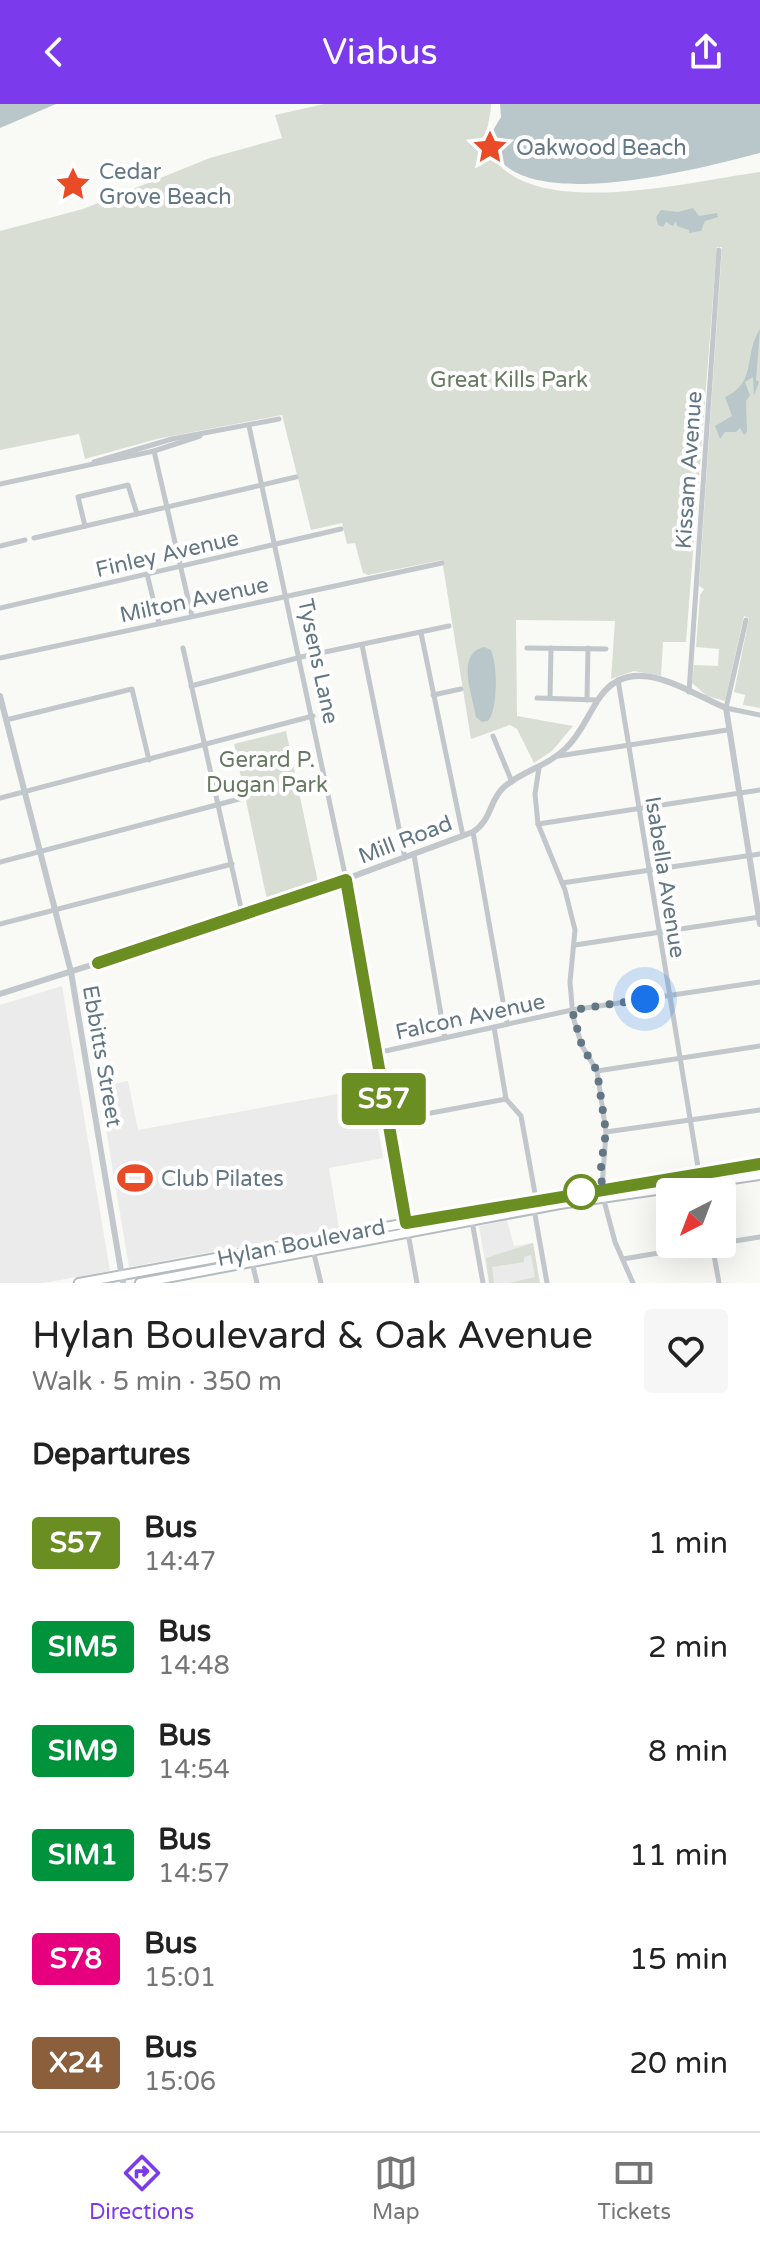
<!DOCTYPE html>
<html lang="en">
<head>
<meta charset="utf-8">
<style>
	:root { --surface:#fff; --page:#f6f6f6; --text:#222; --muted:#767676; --line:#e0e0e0; --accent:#7c3aed }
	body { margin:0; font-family:"Varela Round",sans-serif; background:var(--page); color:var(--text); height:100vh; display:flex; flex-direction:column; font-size:30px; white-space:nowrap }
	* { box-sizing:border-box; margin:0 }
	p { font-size:26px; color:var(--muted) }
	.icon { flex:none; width:44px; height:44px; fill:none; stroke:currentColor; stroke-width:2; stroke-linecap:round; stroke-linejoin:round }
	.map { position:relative; height:1179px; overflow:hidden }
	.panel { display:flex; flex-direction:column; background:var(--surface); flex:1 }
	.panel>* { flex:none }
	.badge { padding:0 16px; border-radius:6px; font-size:28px; line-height:52px }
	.needle { width:52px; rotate:222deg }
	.fabs { position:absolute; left:656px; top:1074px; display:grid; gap:16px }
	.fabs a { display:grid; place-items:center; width:80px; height:80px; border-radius:8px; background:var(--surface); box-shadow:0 8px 32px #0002; font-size:40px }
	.you { position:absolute; width:40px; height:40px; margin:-20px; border:6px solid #fff; border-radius:50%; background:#1a73e8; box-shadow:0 0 0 12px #1a73e833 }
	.map>.badge { position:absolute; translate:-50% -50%; box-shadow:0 0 0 4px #fff }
	h2 { padding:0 32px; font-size:30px; line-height:72px }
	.round { display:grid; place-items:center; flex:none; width:84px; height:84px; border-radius:8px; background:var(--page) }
	.headline { display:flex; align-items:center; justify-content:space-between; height:136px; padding:0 32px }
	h1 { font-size:38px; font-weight:600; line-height:60px }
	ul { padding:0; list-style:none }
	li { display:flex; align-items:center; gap:24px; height:104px; padding:0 32px }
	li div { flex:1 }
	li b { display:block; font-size:30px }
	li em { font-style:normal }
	li .badge { min-width:88px; font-weight:700; text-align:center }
	header { display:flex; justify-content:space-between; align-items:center; height:104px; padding:0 32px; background:var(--accent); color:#fff; font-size:36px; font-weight:600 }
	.tab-bar { display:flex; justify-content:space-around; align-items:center; height:112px; border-top:2px solid var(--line); background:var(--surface); font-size:22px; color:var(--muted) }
	.tab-bar a { display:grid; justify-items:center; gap:4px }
	.tab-bar .selected { color:var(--accent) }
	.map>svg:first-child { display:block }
	.built { fill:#eaebea }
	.green { fill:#d9ded5 }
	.water { fill:#b9c7ca }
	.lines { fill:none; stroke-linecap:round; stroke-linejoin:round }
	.primary-casing { stroke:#b5bbbf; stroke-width:12 }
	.minor { stroke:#c2c7cb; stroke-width:5 }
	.tertiary { stroke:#c2c7cb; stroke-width:6 }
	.primary { stroke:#fff; stroke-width:8 }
	.line-casing { stroke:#fff; stroke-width:18 }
	.line { stroke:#6b8e23; stroke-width:12 }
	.walk { stroke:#637683; stroke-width:8; stroke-dasharray:0 14.4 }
	.stop-dot { fill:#fff; stroke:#6b8e23; stroke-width:4 }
	.labels { text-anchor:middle; stroke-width:8; stroke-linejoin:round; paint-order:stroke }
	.poi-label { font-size:22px; fill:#637683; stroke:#fff; text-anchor:start }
	.park-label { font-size:22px; fill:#677a62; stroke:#fff }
	.street-label { font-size:22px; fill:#637683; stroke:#fff }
</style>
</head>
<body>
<header><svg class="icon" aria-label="back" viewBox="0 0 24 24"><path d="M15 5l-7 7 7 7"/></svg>Viabus<svg class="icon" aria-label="share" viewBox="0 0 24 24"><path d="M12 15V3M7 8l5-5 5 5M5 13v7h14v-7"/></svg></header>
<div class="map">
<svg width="760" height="1179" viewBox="0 0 760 1179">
	<rect width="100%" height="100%" fill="#f9f9f6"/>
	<!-- built -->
	<g class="built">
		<polygon points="62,882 110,1167 43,1179 0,1179 0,901"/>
		<polygon points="128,977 138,1026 371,984 383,1054 329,1064 339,1124 129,1163 99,983"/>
		<polygon points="507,1116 514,1142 533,1139 540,1179 489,1179 479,1122"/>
	</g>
	<!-- green -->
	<g class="green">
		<path d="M324,0h167c0,16 -9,33 -1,48 38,72 206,28 270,20v536l-17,-3 2,-10 -11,-3 15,-74 -5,-2 -19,85 -18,-5 -15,-13 2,-18 24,1 1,-17 -23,-2 4,-52 4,-6 -5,-3 23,-339h-5l-31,395h-23l-2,34 -27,-5 -23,8 4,-58 -99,-1 1,96 56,10 -21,25 -18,12 -17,-34 -7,-4 -39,14 -29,-179 -74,15 -5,-2 -8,-30 -8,1 -5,-21 -31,7 -29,-115 -125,24 -72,20 -6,-25 -79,16v-219l83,-22 127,-51 72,-20 -7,-23z"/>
		<polygon points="286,627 318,778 267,796 234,640"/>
		<polygon points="533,1139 540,1179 509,1179 535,1173 531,1151 524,1153 524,1158 492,1163 494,1179 489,1179 486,1154"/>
	</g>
	<!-- water -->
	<g class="water">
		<polygon points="0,0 56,0 0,24"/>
		<path d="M500,0h260v49c-51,13 -262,72 -270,-18l11,-18z"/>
		<polygon points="693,104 699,112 717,109 718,113 705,117 701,127 689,129 689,126 677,122 676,117 673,122 666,118 663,123 658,121 656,113 661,106 678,108"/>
		<path d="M760,225l-4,51 3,2 -5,13 -1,-18 -8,5 5,13 -4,6 1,31 -3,3 -4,-7 -4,4h-11l-5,7 -5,-13 17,-10 -7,-19c32,-14 18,-41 35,-68z"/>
		<path d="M484,543l7,3c7,15 7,60 -3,71l-6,1 -6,-5c-3,-22 -21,-63 8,-70z"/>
	</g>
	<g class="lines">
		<!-- primary casing -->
		<g class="primary-casing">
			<g id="primary">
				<polyline points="79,1179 571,1089 760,1060"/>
				<polyline points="140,1179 560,1100 760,1071"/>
			</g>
		</g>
		<!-- minor -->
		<g class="minor">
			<polyline points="249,322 346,775"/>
			<polyline points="154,347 192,512"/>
			<polyline points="94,358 172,335 279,315"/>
			<polyline points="0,380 154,347 200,332"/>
			<polyline points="85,422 78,393 128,381 137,410"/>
			<polyline points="34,434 296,373"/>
			<polyline points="0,442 25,436"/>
			<polyline points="147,470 159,519"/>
			<polyline points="0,504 341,425"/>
			<polyline points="746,516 726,604 760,611"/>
			<polyline points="421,529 463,732"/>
			<polyline points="362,541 405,754"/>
			<polyline points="183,544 243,813"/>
			<polyline points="527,544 606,545"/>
			<polyline points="0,554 442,459"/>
			<polyline points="618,576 699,1069"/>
			<polyline points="191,582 301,553 449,522"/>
			<polyline points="689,588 719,146"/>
			<polyline points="433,591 461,585"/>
			<polyline points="537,594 597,596"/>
			<polyline points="550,594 551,544"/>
			<polyline points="587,596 588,544"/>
			<polyline points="6,616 132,585 149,656"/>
			<polyline points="493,632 512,678"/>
			<polyline points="558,652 727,626"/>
			<polyline points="539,664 535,690 538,720 565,786 575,826 570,878 573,913 582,942 597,967 606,1028 602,1084"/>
			<polyline points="0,694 313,612"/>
			<polyline points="538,720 760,686"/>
			<polyline points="473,728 507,920"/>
			<polyline points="414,751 445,934"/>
			<polyline points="0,758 243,694"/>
			<polyline points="562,779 760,750"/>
			<polyline points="0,820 232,760"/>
			<polyline points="575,841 760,813"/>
			<polyline points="494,923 506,995 521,1012 536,1095"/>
			<polyline points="376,949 572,906 760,878"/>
			<polyline points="597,967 760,942"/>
			<polyline points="388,1017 506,995"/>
			<polyline points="606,1028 760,1006"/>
			<polyline points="603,1093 615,1138 633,1179"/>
			<polyline points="534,1105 547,1179"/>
			<polyline points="472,1117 483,1179"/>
			<polyline points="408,1129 417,1179"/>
			<polyline points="722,1139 760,1133"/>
			<polyline points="712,1140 719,1179"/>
			<polyline points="313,1146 321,1179"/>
			<polyline points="623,1155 712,1140"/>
			<polyline points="252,1158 257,1179"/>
		</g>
		<!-- tertiary -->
		<g class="tertiary">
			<polyline points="0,592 71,868 123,1179"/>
			<polyline points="346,776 408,1129"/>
			<path d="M0,890l243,-77 230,-85c19,-12 16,-32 31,-45 18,-16 44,-21 62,-39 15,-14 22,-34 34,-51 32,-46 87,-5 126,11l34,216"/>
		</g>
		<!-- primary -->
		<use href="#primary" class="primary"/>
	</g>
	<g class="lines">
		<!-- line casing -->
		<g class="line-casing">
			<polyline id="line" points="98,859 346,776 406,1119 760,1060"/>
		</g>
		<!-- line -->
		<use href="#line" class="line"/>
		<!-- walk -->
		<polyline class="walk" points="581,1088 602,1085 601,1061 606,1028 597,967 582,942 572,906 645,895"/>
	</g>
	<!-- icons -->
	<defs>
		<g id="sight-bare" transform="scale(2.76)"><path d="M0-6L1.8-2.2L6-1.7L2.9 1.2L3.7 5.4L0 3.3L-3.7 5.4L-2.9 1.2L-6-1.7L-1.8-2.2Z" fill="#e94b26" stroke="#fff" stroke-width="2.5" paint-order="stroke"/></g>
		<g id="stadium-bare" transform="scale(2.76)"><path d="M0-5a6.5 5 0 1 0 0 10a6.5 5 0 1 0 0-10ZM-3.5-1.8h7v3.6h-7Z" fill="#e94b26" stroke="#fff" stroke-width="2.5" paint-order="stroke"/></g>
	</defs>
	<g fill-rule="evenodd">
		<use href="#sight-bare" x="490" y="43"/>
		<use href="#sight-bare" x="73" y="80"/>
		<use href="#stadium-bare" x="135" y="1074"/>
	</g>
	<!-- markers -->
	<circle class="stop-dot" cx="581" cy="1088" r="16"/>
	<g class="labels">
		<!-- poi labels -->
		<g class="poi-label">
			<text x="516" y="51">Oakwood Beach</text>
			<text x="99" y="75">Cedar<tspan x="99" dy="25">Grove Beach</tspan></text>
			<text x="161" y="1082">Club Pilates</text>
		</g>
		<!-- park labels -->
		<g class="park-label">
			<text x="509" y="283">Great Kills Park</text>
			<text x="267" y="663">Gerard P.<tspan x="267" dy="25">Dugan Park</tspan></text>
		</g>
		<!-- street labels -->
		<g class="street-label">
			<text transform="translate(688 366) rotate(-86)" y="8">Kissam Avenue</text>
			<text transform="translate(167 449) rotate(-13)" y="8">Finley Avenue</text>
			<text transform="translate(194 495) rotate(-12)" y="8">Milton Avenue</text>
			<text transform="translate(319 557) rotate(78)" y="8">Tysens Lane</text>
			<text transform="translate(405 735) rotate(-21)" y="8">Mill Road</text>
			<text transform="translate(666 773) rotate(81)" y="8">Isabella Avenue</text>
			<text transform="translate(470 912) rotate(-12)" y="8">Falcon Avenue</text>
			<text transform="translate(103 952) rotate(80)" y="8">Ebbitts Street</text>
			<text transform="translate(301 1138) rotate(-11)" y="8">Hylan Boulevard</text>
		</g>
	</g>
</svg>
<div class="fabs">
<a><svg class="needle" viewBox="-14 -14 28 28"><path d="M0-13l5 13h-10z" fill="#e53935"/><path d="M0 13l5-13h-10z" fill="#767676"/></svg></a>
</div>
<div class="you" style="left:645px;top:895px"></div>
<b class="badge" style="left:384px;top:995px;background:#6b8e23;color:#fff">S57</b>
</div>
<section class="panel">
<div class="headline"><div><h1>Hylan Boulevard &amp; Oak Avenue</h1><p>Walk · 5 min · 350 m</p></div><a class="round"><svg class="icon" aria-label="heart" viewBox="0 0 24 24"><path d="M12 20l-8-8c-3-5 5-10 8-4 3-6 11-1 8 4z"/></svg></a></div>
<h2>Departures</h2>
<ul>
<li><span class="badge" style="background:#6b8e23;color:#fff">S57</span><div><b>Bus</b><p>14:47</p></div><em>1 min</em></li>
<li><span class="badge" style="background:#00933c;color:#fff">SIM5</span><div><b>Bus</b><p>14:48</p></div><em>2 min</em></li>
<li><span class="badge" style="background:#00933c;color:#fff">SIM9</span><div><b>Bus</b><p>14:54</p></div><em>8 min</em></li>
<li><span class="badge" style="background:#00933c;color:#fff">SIM1</span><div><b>Bus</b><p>14:57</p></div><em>11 min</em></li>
<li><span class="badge" style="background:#e6007e;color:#fff">S78</span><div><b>Bus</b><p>15:01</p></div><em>15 min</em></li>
<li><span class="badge" style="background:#8b5e3c;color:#fff">X24</span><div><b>Bus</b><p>15:06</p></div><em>20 min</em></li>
</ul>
</section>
<nav class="tab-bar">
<a class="selected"><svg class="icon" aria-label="directions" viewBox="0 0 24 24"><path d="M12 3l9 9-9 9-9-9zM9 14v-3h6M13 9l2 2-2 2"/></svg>Directions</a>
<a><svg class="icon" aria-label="map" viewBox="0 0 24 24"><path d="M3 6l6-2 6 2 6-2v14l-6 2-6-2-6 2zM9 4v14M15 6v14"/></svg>Map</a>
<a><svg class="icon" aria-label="tickets" viewBox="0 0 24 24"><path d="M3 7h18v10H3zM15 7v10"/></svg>Tickets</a>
</nav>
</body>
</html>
